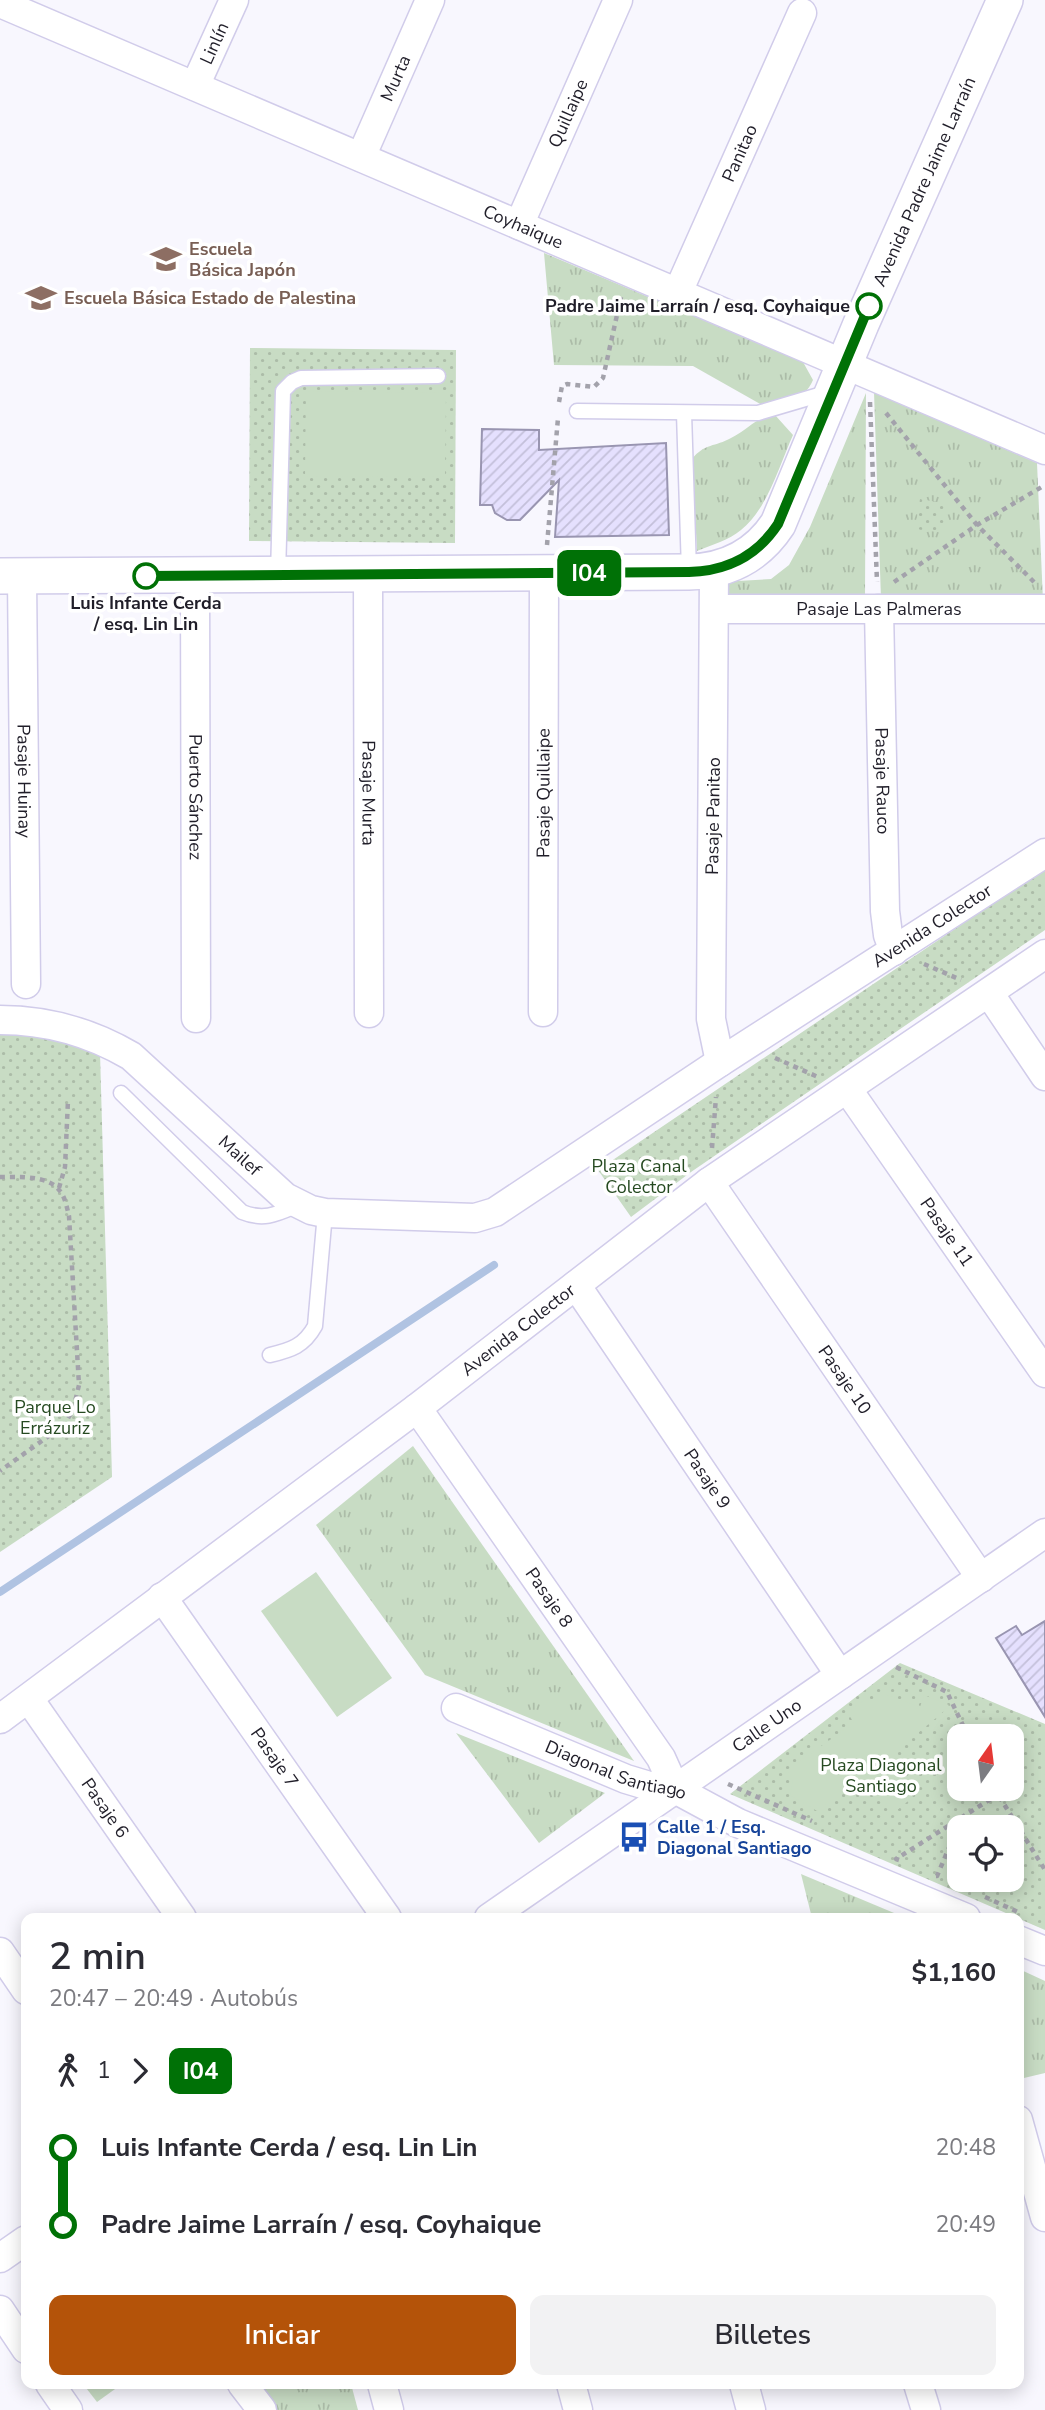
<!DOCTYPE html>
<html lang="es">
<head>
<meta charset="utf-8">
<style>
	:root { --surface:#fff; --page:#f2f2f3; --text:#2b2b33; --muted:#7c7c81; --accent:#b45309 }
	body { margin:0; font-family:"Nunito Sans",sans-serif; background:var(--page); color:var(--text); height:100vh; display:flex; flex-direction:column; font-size:26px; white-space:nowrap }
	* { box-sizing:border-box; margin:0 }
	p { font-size:23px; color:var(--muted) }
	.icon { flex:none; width:38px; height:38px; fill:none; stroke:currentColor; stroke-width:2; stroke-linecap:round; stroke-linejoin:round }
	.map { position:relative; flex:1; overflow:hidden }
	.side { position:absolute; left:21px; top:1913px; width:1003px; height:476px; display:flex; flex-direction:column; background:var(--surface); border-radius:14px; box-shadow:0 4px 18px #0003 }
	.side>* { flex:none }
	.badge { padding:0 14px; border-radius:10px; font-size:24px; line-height:46px }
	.needle { width:46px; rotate:14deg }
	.tools { position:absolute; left:947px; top:1724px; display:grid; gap:14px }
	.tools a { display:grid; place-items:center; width:77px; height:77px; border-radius:14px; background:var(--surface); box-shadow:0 4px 18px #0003; font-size:35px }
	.map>.badge { position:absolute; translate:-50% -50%; box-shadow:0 0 0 4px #fff }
	.legs { display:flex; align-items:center; gap:10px; height:77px; padding:0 28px; font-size:23px }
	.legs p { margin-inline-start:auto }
	.summary { display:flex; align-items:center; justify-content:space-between; height:119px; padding:0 28px }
	h1 { font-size:38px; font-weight:600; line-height:52px }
	.cta { display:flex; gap:14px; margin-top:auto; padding:14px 28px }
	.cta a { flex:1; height:80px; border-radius:14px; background:var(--accent); color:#fff; font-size:28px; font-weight:600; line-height:80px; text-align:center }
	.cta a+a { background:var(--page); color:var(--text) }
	ul { padding:0 28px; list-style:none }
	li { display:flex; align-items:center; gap:24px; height:77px; font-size:26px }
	li i { display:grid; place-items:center; width:10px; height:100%; margin:0 9px; background:currentColor }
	li i::after { content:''; width:18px; height:18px; margin:-9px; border:5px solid; border-radius:50%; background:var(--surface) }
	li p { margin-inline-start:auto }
	li:first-child i { background:linear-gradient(#0000 50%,currentColor 0) }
	li:last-child i { background:linear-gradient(currentColor 50%,#0000 0) }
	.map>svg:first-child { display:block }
	.grass { fill:url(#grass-tufts) }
	.park { fill:url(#park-dots); fill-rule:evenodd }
	.garden { fill:#c8dcc4 }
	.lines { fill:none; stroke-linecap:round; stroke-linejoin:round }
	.stream { stroke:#b0c3e2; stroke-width:8 }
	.building { fill:url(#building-hatch); stroke:#9995b1; stroke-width:2 }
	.service-casing { stroke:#d1ccea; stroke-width:17 }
	.minor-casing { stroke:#d1ccea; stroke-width:31 }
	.tertiary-casing { stroke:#d1ccea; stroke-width:38 }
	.path { stroke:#a3a2ab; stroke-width:4.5; stroke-dasharray:5 5; stroke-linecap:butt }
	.service { stroke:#fff; stroke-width:14 }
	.minor { stroke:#fff; stroke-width:28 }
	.tertiary { stroke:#fff; stroke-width:35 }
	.line-1-casing { stroke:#fff; stroke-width:16 }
	.line-1 { stroke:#007106; stroke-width:10 }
	.stop-1-dot { fill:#fff; stroke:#007106; stroke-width:3.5 }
	.labels { text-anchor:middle; stroke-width:7; stroke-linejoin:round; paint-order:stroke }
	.street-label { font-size:18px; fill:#201e29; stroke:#fff }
	.education-label { font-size:18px; font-weight:bold; fill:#785e54; stroke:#fff; text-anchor:start }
	.stop-label { font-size:18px; font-weight:bold; fill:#201e29; stroke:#fff; text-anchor:end }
	.park-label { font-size:18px; fill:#264a21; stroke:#fff }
	.transit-label { font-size:18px; font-weight:bold; fill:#164399; stroke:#fff; text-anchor:start }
</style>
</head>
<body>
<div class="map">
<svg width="1045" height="2410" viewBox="0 0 1045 2410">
	<defs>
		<pattern id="grass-tufts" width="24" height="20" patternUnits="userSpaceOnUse" patternTransform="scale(1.75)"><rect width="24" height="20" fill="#c8dcc4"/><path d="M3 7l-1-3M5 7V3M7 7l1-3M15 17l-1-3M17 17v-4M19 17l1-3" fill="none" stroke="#acbca8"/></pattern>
		<pattern id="park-dots" width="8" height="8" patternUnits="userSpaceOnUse" patternTransform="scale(1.75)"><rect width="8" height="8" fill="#c8dcc4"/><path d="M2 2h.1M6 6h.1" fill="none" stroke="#acbca8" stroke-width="1.8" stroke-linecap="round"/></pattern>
		<pattern id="building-hatch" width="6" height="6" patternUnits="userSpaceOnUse" patternTransform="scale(1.75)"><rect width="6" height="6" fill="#e5e0fe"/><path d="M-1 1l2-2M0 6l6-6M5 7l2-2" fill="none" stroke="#c4c0da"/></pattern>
	</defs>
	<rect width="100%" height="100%" fill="#f8f7fe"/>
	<!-- grass -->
	<g class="grass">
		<path d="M544,253l259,109 10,18c-9,22 -30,21 -51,25l-69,-39 -139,-1z"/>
		<polygon points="874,392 1037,463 1043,601 881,599"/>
		<polygon points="866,393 865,599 721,604 720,582 771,579 789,565 810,527"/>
		<path d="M775,415l18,20c-14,31 -25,73 -52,95 -12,10 -29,15 -44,21l-5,-92c13,-16 23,-12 39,-21 18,-9 23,-20 44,-23z"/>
		<polygon points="413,1446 634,1761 425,1675 316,1525"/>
		<polygon points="456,1733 605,1793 539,1843"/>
		<polygon points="801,1874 906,1918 812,1918"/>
		<polygon points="1019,1969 1045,1981 1045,2073 1024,2078 1018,2054"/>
		<polygon points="230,2384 351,2384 358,2410 250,2410"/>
	</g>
	<!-- park -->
	<g class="park">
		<polygon points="250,348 456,350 455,543 249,541"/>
		<polygon points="920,499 948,504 944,533 915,529"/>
		<polygon points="1045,868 1045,930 691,1172 631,1217 598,1170"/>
		<polygon points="0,1033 61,1039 100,1053 112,1477 0,1552"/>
		<path d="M900,1663l145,61v206l-315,-136zM959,1736h53v52h-53zM959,1827h53v53h-53z"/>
	</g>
	<!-- garden -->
	<g class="garden">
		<polygon points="306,391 446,393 445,477 305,476"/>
		<polygon points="316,1572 392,1678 337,1717 261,1611"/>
		<polygon points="885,1694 920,1707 924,1695 949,1705 941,1714 886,1759 913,1797 896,1811 857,1780 817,1811 790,1795 793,1781 787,1770 854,1723 847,1712 867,1698 875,1702"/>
		<polygon points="83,2384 122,2384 97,2402"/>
	</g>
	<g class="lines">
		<!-- stream -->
		<polyline class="stream" points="0,1592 494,1265"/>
	</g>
	<!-- building -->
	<g class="building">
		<polygon points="482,429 539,430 539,450 666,443 669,535 555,537 559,480 520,520 507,520 495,513 492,505 480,505"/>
		<polygon points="1045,1621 1045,1717 996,1638 1016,1626 1022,1635"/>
	</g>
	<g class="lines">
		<!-- service casing -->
		<g class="service-casing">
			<g id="service">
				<polyline points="577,411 758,413 829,392"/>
				<polyline points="684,413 689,571"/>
				<polyline points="278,575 283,391 292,382 301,378 438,376"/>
				<path d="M121,1093l121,119c22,9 35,2 56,-7"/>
				<path d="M270,1355c21,-5 34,-9 45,-29l10,-113"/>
			</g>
		</g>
		<!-- minor casing -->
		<g class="minor-casing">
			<g id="minor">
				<path id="s1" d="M0,3l1045,447"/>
				<path id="s2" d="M195,86l39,-86"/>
				<path id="s3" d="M361,157l69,-157"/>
				<path id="s4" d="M519,225l99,-225"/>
				<path id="s5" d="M678,292l124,-279"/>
				<polyline points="714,570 711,1019 720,1062"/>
				<path id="s6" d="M368,574l1,439"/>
				<path id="s7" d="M195,575l1,443"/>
				<path id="s8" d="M22,576l4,408"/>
				<path id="s9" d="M715,609h330"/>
				<path id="s10" d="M879,609l6,302 3,24 6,16"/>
				<polyline points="989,993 1045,1076"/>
				<path id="s11" d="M543,1012l1,-438"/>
				<path id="s12" d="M0,1020c48,0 90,12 131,36l154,141 26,13 14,3 150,5 20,-6 225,-150 325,-209"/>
				<path id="s13" d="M848,1090l197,283"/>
				<path id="s14" d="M709,1182l272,396"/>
				<path id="s15" d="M576,1285l264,390"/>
				<path id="s16" d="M417,1408l244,350 14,31"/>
				<path id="s17" d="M162,1597l225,321"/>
				<path id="s18" d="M29,1699l153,219"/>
				<path id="s19" d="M456,1708l170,71 20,6 29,4 63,34 228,95"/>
				<path id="s20" d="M0,1719l417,-311 292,-226 336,-228"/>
				<path id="s21" d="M489,1918l556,-385"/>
				<polyline points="1018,1940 1045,1951"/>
				<polyline points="0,1952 26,1990"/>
				<polyline points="1018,2120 1045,2217"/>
				<polyline points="0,2258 26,2240"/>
				<polyline points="0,2310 26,2349"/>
				<polyline points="50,2384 68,2410"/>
				<polyline points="242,2384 262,2410"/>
				<polyline points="382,2384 389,2410"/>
				<polyline points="571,2384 578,2410"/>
				<polyline points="744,2384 751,2410"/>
				<polyline points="918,2384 926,2410"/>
			</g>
		</g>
		<!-- tertiary casing -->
		<g class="tertiary-casing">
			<g id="tertiary">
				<path id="s22" d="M0,576l689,-4c38,-1 68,-16 89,-48l83,-200 144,-324"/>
			</g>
		</g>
		<!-- path -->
		<g class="path">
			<polyline points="559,402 562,386 567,384 594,387 603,378 621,297"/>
			<polyline points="870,402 877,582"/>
			<polyline points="886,413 977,525 1034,582"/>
			<polyline points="547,545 558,418"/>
			<polyline points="894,582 977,525 1045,485"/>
			<polyline points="924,964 961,980"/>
			<polyline points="775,1058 818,1077"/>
			<polyline points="712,1148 716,1097"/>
			<path d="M0,1177c17,0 48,-2 59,13 6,6 8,18 10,26l10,169 -6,25 -9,15 -64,46"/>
			<polyline points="59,1188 65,1167 68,1100"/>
			<polyline points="896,1667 947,1692 968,1736"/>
			<polyline points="728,1784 812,1821"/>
			<polyline points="994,1788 1045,1870"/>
			<polyline points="899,1860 896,1859 997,1795"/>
			<polyline points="936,1876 937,1876 962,1817"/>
			<polyline points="985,1897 1018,1912"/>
		</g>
		<!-- service -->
		<use href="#service" class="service"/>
		<!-- minor -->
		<use href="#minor" class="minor"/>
		<!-- tertiary -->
		<use href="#tertiary" class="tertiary"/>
	</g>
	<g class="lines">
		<!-- line-1 casing -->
		<g class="line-1-casing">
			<path id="line-1" d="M146,576l543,-4c38,-1 68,-16 89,-48l91,-218"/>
		</g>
		<!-- line-1 -->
		<use href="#line-1" class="line-1"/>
	</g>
	<!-- icons -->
	<defs>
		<g id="school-bare" transform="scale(2.415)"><path d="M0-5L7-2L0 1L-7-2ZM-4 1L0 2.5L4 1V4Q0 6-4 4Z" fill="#8d6e63" stroke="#fff" stroke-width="2.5" paint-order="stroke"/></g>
		<g id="bus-bare" transform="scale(2.415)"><path d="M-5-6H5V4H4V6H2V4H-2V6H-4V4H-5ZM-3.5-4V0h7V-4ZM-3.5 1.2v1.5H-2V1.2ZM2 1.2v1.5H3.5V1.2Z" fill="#1a4fb4" stroke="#fff" stroke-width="2.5" paint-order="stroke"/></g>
	</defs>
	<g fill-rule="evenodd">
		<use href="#school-bare" x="166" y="259"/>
		<use href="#school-bare" x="41" y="298"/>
		<use href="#bus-bare" x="634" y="1837"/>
	</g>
	<!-- markers -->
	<g class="stop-1-dot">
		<circle cx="869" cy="306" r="12"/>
		<circle cx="146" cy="576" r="12"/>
	</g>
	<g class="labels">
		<!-- street labels -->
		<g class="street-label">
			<text dy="6" stroke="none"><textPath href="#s2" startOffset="47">Linlín</textPath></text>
			<text dy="6" stroke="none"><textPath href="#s3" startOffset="86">Murta</textPath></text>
			<text dy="6" stroke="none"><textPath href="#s4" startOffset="122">Quillaipe</textPath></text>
			<text dy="6" stroke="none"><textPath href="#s5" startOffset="152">Panitao</textPath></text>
			<text dy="6" stroke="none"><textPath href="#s22" startOffset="1167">Avenida Padre Jaime Larraín</textPath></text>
			<text dy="6" stroke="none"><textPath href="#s1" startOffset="569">Coyhaique</textPath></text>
			<text dy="6" stroke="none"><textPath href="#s9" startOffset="164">Pasaje Las Palmeras</textPath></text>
			<text dy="6" stroke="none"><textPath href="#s8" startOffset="205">Pasaje Huinay</textPath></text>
			<text dy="6" stroke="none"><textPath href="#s10" startOffset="172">Pasaje Rauco</textPath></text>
			<text dy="6" stroke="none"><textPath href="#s11" startOffset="219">Pasaje Quillaipe</textPath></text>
			<text dy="6" stroke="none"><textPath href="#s6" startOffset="219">Pasaje Murta</textPath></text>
			<text dy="6" stroke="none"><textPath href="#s7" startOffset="222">Puerto Sánchez</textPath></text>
			<text transform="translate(713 816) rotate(-89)" y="6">Pasaje Panitao</text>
			<text dy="6" stroke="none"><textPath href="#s12" startOffset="1083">Avenida Colector</textPath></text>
			<text dy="6" stroke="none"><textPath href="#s12" startOffset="285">Mailef</textPath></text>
			<text dy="6" stroke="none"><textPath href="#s13" startOffset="173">Pasaje 11</textPath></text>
			<text dy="6" stroke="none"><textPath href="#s20" startOffset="648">Avenida Colector</textPath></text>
			<text dy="6" stroke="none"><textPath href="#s14" startOffset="240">Pasaje 10</textPath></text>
			<text dy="6" stroke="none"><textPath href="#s15" startOffset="234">Pasaje 9</textPath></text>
			<text dy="6" stroke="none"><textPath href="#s16" startOffset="231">Pasaje 8</textPath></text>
			<text dy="6" stroke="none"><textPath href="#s21" startOffset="338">Calle Uno</textPath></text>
			<text dy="6" stroke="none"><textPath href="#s17" startOffset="196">Pasaje 7</textPath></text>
			<text dy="6" stroke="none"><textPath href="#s19" startOffset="172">Diagonal Santiago</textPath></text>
			<text dy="6" stroke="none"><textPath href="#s18" startOffset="133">Pasaje 6</textPath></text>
		</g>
		<!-- education labels -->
		<g class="education-label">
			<text x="189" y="255">Escuela<tspan x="189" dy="21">Básica Japón</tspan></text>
			<text x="64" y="304">Escuela Básica Estado de Palestina</text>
		</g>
		<!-- stop labels -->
		<g class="stop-label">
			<text x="850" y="312">Padre Jaime Larraín / esq. Coyhaique</text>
			<text x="146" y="609" text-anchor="middle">Luis Infante Cerda<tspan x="146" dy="21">/ esq. Lin Lin</tspan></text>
		</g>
		<!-- park labels -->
		<g class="park-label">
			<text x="639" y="1172">Plaza Canal<tspan x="639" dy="21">Colector</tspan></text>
			<text x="55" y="1413">Parque Lo<tspan x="55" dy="21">Errázuriz</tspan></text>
			<text x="881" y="1771">Plaza Diagonal<tspan x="881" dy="21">Santiago</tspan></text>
		</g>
		<!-- transit labels -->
		<g class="transit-label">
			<text x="657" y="1833">Calle 1 / Esq.<tspan x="657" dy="21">Diagonal Santiago</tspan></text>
		</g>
	</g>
</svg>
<div class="tools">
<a><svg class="needle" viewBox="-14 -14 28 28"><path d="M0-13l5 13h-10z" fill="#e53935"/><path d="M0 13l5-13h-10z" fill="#7c7c81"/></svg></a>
<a><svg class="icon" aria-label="locate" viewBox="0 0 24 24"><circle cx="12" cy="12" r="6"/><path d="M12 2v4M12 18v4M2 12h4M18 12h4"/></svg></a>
</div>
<b class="badge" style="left:589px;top:573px;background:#007106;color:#fff">I04</b>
<section class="side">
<div class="summary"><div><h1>2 min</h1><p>20:47 – 20:49 · Autobús</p></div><b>$1,160</b></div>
<div class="legs"><svg class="icon" aria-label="walk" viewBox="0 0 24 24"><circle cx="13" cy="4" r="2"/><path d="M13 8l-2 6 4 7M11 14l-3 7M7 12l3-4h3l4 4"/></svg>1<svg class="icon" aria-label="forward" viewBox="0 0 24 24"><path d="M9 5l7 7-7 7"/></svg><b class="badge" style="background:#007106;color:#fff">I04</b></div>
<ul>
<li><i style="color:#007106"></i><b>Luis Infante Cerda / esq. Lin Lin</b><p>20:48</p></li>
<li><i style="color:#007106"></i><b>Padre Jaime Larraín / esq. Coyhaique</b><p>20:49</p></li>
</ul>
<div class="cta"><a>Iniciar</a><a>Billetes</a></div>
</section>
</div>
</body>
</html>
